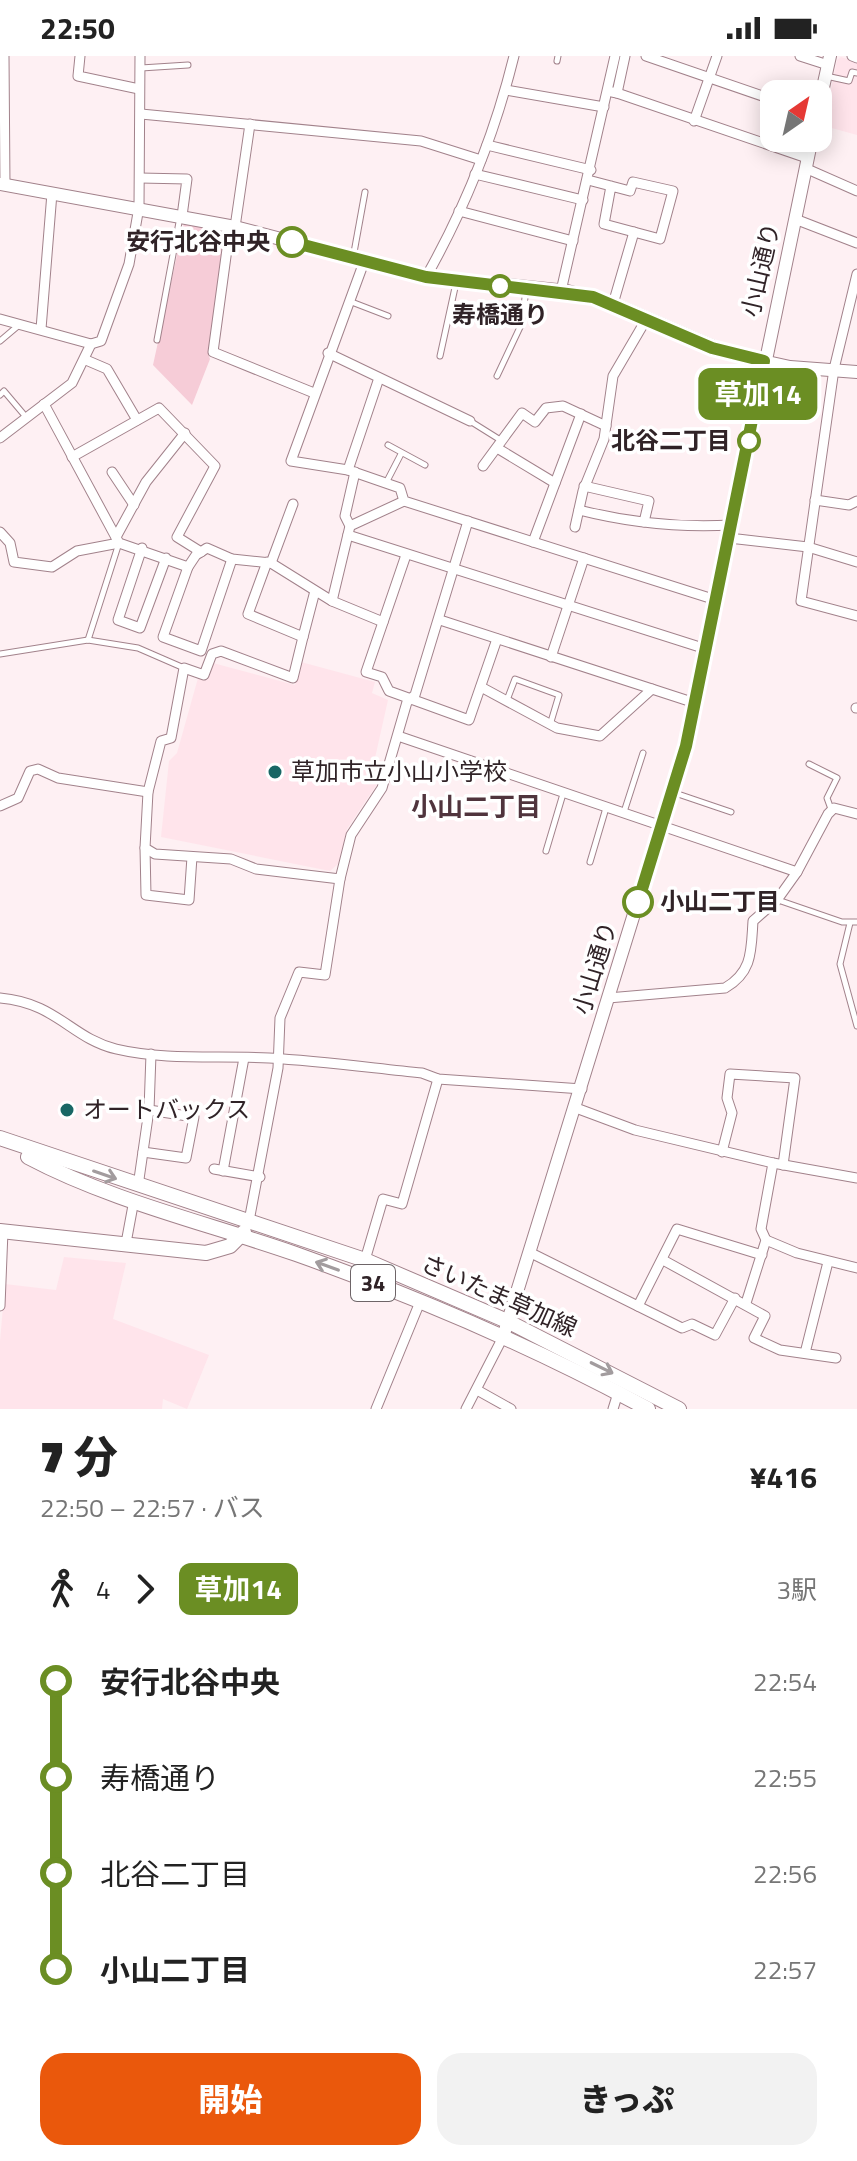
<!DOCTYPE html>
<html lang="ja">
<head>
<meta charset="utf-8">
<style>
	:root { --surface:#fff; --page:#f2f2f2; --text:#222; --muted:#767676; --accent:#ea580c }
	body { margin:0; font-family:"Titillium Web","Noto Sans JP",sans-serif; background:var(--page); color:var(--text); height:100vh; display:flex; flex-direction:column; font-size:30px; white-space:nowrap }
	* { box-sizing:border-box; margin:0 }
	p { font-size:26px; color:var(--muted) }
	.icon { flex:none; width:44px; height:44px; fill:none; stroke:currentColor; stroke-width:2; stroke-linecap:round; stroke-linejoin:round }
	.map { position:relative; height:1353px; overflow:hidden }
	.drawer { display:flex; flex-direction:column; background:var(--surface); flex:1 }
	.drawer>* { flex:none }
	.badge { padding:0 16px; border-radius:12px; font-size:28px; line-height:52px }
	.needle { width:52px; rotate:34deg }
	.fabs { position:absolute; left:760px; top:24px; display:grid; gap:16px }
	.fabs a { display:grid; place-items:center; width:72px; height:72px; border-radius:16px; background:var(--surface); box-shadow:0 4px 20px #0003; font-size:40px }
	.map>.badge { position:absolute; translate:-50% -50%; box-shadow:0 0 0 4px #fff }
	.legs { display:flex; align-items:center; gap:12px; height:88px; padding:0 40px; font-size:26px }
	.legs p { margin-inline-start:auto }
	.headline { display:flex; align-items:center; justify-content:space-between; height:136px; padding:0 40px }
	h1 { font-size:44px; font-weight:800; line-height:60px }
	.primary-button { display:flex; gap:16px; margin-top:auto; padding:16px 40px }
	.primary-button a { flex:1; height:92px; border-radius:24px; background:var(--accent); color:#fff; font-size:32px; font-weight:800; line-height:92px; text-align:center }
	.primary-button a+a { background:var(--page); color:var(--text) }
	ul { padding:0 40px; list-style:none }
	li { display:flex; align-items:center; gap:28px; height:96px; font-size:30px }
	li i { display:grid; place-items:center; width:12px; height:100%; margin:0 10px; background:currentColor }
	li i::after { content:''; width:20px; height:20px; margin:-10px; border:6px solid; border-radius:50%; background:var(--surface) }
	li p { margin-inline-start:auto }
	li:first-child i { background:linear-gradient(#0000 50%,currentColor 0) }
	li:last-child i { background:linear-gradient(currentColor 50%,#0000 0) }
	.status { display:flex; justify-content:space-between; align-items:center; height:56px; padding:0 40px; background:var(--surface); direction:ltr }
	.status svg { height:22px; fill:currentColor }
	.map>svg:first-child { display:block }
	.built { fill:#ffe4eb }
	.green { fill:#f6ccd7 }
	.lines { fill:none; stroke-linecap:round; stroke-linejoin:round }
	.lane-casing { stroke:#a2828b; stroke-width:7 }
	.street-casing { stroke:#a2828b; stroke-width:11 }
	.secondary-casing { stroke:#a2828b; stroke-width:14 }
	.primary-casing { stroke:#a2828b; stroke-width:16 }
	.lane { stroke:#fff; stroke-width:5 }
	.street { stroke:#fff; stroke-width:9 }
	.secondary { stroke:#fff; stroke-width:12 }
	.primary { stroke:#fff; stroke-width:14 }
	.oneway { stroke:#a29c9e }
	.line-1-casing { stroke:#fff; stroke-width:18 }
	.line-1 { stroke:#6b8e23; stroke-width:12 }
	.stop-1-dot { fill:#fff; stroke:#6b8e23; stroke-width:4 }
	.poi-dot { fill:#196765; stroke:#fff; stroke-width:3 }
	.labels { text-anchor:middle; stroke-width:7; stroke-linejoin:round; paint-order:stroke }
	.shield { fill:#fff; stroke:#6e6568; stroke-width:2 }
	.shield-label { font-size:22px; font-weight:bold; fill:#302327 }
	.stop-label { font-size:24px; font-weight:bold; fill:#302327; stroke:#fff; text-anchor:end }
	.street-label { font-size:24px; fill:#302327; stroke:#fff }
	.poi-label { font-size:24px; fill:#302327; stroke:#fff; text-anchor:start }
	.neighbourhood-label { font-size:26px; font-weight:bold; fill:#50343d; stroke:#fff }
</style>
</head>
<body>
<div class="status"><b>22:50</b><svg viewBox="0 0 49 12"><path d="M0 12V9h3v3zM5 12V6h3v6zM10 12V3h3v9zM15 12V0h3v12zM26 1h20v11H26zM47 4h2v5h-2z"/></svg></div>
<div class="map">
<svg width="857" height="1353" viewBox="0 0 857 1353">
	<rect width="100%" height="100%" fill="#fef0f3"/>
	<!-- built -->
	<g class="built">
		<polygon points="841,1 857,6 857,79 828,71 824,66 837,4"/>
		<polygon points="301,606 375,626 372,637 388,644 375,702 386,707 379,725 347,773 338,808 330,815 161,781 169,705 177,697 198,622 208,624 213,607 295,629"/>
		<polygon points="64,1201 126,1207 113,1263 209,1299 187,1353 163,1343 162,1353 0,1353 0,1285 5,1228 56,1234"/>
	</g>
	<!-- green -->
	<polygon class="green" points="184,167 223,175 226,180 208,298 210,303 192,349 153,309"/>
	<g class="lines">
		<!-- lane casing -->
		<g class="lane-casing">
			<g id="lane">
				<polyline points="557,5 558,0"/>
				<polyline points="141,12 188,9"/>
				<polyline points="826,20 849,25 852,16 857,17"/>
				<polyline points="353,202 365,136"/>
				<polyline points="349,245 388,260"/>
				<polyline points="157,284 180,161"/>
				<polyline points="0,285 19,269"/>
				<polyline points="440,300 456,227"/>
				<polyline points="497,320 522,267 526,233"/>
				<polyline points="0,339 4,335 26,361"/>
				<polyline points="470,365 502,385"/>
				<polyline points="388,389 425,409"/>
				<polyline points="386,427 401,398"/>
				<polyline points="88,584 119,487"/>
				<polyline points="0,598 88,584 138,592 184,612"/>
				<polyline points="507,644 515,623 559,639 550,669"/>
				<polyline points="809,708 837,722 827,742 831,753"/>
				<polyline points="675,737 731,756"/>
				<polyline points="624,756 643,697"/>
				<polyline points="546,795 563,738"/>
				<polyline points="590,806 606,752"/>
				<polyline points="778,844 842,866 857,866"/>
				<polyline points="850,867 840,908 857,970"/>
			</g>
		</g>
		<!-- street casing -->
		<g class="street-casing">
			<g id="street">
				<polyline points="4,0 5,129"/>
				<polyline points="80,0 78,20 139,33"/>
				<polyline points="646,0 774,44"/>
				<polyline points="800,0 828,9"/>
				<polyline points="852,0 857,2"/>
				<polyline points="506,34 604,51"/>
				<polyline points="612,36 617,37 625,0"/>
				<polyline points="617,37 807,102"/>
				<polyline points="141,58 421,85 481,104"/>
				<polyline points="694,65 717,0"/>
				<polyline points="487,89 591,114"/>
				<polyline points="805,112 857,135"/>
				<polyline points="475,118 583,144"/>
				<polyline points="140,122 187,123 182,160"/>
				<polyline points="588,124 630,135 633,126 673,135 660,183 604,168 611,130"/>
				<polyline points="459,155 573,185"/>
				<polyline points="795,163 857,187"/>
				<polyline points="230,171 213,296 314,337"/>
				<polyline points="235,171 250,68"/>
				<polyline points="364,206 291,405 348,414 400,432 404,445 716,544"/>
				<polyline points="857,218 834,313 801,545 857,560"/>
				<path d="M426,221c39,-69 69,-144 88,-221"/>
				<polyline points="561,235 615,0"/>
				<polyline points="613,248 634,176"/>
				<polyline points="0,263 91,288 72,327 0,382"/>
				<polyline points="41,273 52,137"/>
				<polyline points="91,288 101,285 129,208 139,151 140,0"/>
				<polyline points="328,297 470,365"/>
				<polyline points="86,304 107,313 137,364"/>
				<polyline points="44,348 119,487 188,511 196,499 207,492 232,503 271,507 332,545 383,566"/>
				<polyline points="497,392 555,427"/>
				<polyline points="72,401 159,352 215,410 177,481 201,496"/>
				<polyline points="483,410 522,357 535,366 546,352 563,350 606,370"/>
				<polyline points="348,414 379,322"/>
				<polyline points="112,416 134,449"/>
				<polyline points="584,430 649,445 644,466"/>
				<polyline points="815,444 849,449 857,445"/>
				<path d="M579,454c51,13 101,18 153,15"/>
				<polyline points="350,470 404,445"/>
				<polyline points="575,471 583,435 604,383 613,320 647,262"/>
				<polyline points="0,476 10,487 14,506 52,511 77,495 119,487"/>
				<polyline points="348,479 706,593"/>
				<polyline points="116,481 146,426 185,377"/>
				<polyline points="729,482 808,491 857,506"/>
				<polyline points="533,486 581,358"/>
				<polyline points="142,492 118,564 140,572 166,502"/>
				<polyline points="406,499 366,616 382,621 389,635 469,664 497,583"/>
				<polyline points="267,506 248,558 303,581 315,535"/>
				<polyline points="271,507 293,448"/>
				<polyline points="188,511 163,581 201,595 232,503"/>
				<polyline points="332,545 350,470 345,460 355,416"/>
				<polyline points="440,564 695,647"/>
				<polyline points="303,581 293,622 221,595 212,598 204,619 184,612 171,682 161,685 148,736 145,792 155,798 231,803 256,813 340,823"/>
				<polyline points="551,601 584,502"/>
				<polyline points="481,631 557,672 600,680 652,633"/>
				<polyline points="856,652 857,652"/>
				<polyline points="398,680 797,816"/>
				<polyline points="0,750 18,742 30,715 38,713 58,722 148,736"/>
				<polyline points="145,792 146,839 189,844 192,801"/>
				<path d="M0,942c57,5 71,40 116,51 51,12 103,6 153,9 51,3 103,10 153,15l16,6 144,10"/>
				<path d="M608,942l117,-10c28,-16 26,-38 28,-67l24,-21 20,-28 31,-58 6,-6 23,6"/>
				<polyline points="576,1052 635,1074 773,1107 857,1122"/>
				<polyline points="143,1096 186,1102 194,1061 149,1054"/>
				<polyline points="722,1096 732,1057 727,1042 730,1018 795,1022 783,1109"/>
				<polyline points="214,1113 260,1121"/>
				<polyline points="223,1115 244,1002"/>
				<polyline points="138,1130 149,1054 151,998"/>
				<polyline points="249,1165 278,1012 280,962 299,916 325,919 340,823 351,779 382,732 407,646 415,639 468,465"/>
				<polyline points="766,1184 797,1197 857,1212"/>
				<polyline points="126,1187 134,1144"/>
				<polyline points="529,1196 682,1272 692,1268 715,1279 735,1242"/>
				<polyline points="365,1204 383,1143 402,1148 438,1023"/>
				<polyline points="663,1204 765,1260 754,1282 780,1294 836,1302"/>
				<polyline points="746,1247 766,1184 761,1173 773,1107"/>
				<polyline points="0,1250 3,1175"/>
				<polyline points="638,1250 677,1173 762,1199"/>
				<polyline points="805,1297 828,1206"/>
				<polyline points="477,1334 511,1353"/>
				<polyline points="376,1353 420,1246"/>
				<polyline points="466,1353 503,1281"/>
				<polyline points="613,1353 618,1337"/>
			</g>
		</g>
		<!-- secondary casing -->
		<g class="secondary-casing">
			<g id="secondary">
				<polyline points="818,54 830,0"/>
				<polyline points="0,128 235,171 426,221 567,235 613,248 730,298 790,311 857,316"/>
				<polyline points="503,1281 686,690 812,82"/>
			</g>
		</g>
		<!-- primary casing -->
		<g class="primary-casing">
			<g id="primary">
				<polyline points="0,1082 365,1204 507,1265 679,1353"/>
				<path d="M28,1101c83,44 179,66 268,97 121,43 240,94 352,155"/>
				<polyline points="0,1175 206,1197 230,1190 244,1176"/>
			</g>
		</g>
		<!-- lane -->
		<use href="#lane" class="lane"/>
		<!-- street -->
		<use href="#street" class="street"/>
		<!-- secondary -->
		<use href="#secondary" class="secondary"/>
		<!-- primary -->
		<use href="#primary" class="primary"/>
	</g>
	<!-- one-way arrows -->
	<defs><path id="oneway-shaft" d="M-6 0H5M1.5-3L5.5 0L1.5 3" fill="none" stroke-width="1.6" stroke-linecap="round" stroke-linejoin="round" transform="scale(2)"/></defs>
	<g class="oneway">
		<use href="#oneway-shaft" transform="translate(105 1119) rotate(19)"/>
		<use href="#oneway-shaft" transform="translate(327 1210) rotate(-160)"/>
		<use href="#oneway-shaft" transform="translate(602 1312) rotate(26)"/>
	</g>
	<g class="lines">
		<!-- line-1 casing -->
		<g class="line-1-casing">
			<polyline id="line-1" points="292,186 426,221 593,241 712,292 764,305 686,690 638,846"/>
		</g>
		<!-- line-1 -->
		<use href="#line-1" class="line-1"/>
	</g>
	<!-- markers -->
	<g class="stop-1-dot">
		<circle cx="292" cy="186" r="14"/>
		<circle cx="500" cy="230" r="10"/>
		<circle cx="749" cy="385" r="10"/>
		<circle cx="638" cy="846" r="14"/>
	</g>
	<g class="poi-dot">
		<circle cx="275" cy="716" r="8"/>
		<circle cx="67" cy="1054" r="8"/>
	</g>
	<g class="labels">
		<!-- shield labels -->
		<rect class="shield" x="351" y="1209" width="44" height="36" rx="6"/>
		<g class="shield-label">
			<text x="373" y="1235">34</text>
		</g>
		<!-- stop labels -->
		<g class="stop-label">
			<text x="270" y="194">安行北谷中央</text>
			<text x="500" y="267" text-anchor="middle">寿橋通り</text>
			<text x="731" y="393">北谷二丁目</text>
			<text x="660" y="854" text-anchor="start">小山二丁目</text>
		</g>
		<!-- street labels -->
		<g class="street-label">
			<text transform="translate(761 214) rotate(-77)" y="8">小山通り</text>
			<text transform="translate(595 912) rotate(-73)" y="8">小山通り</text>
			<text transform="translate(499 1240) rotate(24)" y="8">さいたま草加線</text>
		</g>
		<!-- poi labels -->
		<g class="poi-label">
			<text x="291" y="724">草加市立小山小学校</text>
			<text x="83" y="1062">オートバックス</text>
		</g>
		<!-- neighbourhood labels -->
		<g class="neighbourhood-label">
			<text x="476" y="760">小山二丁目</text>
		</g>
	</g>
</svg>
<div class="fabs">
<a><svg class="needle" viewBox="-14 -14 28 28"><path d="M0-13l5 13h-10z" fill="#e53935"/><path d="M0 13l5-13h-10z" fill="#767676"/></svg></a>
</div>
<b class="badge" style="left:758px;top:338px;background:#6b8e23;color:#fff">草加14</b>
</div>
<section class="drawer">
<div class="headline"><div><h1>7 分</h1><p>22:50 – 22:57 · バス</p></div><b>¥416</b></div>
<div class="legs"><svg class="icon" aria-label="walk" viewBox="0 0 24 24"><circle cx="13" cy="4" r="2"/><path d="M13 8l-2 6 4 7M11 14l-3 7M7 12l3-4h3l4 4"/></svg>4<svg class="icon" aria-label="forward" viewBox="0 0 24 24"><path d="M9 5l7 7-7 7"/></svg><b class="badge" style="background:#6b8e23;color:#fff">草加14</b><p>3駅</p></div>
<ul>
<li><i style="color:#6b8e23"></i><b>安行北谷中央</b><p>22:54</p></li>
<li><i style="color:#6b8e23"></i><span>寿橋通り</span><p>22:55</p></li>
<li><i style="color:#6b8e23"></i><span>北谷二丁目</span><p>22:56</p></li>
<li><i style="color:#6b8e23"></i><b>小山二丁目</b><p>22:57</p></li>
</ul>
<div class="primary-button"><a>開始</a><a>きっぷ</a></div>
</section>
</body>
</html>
